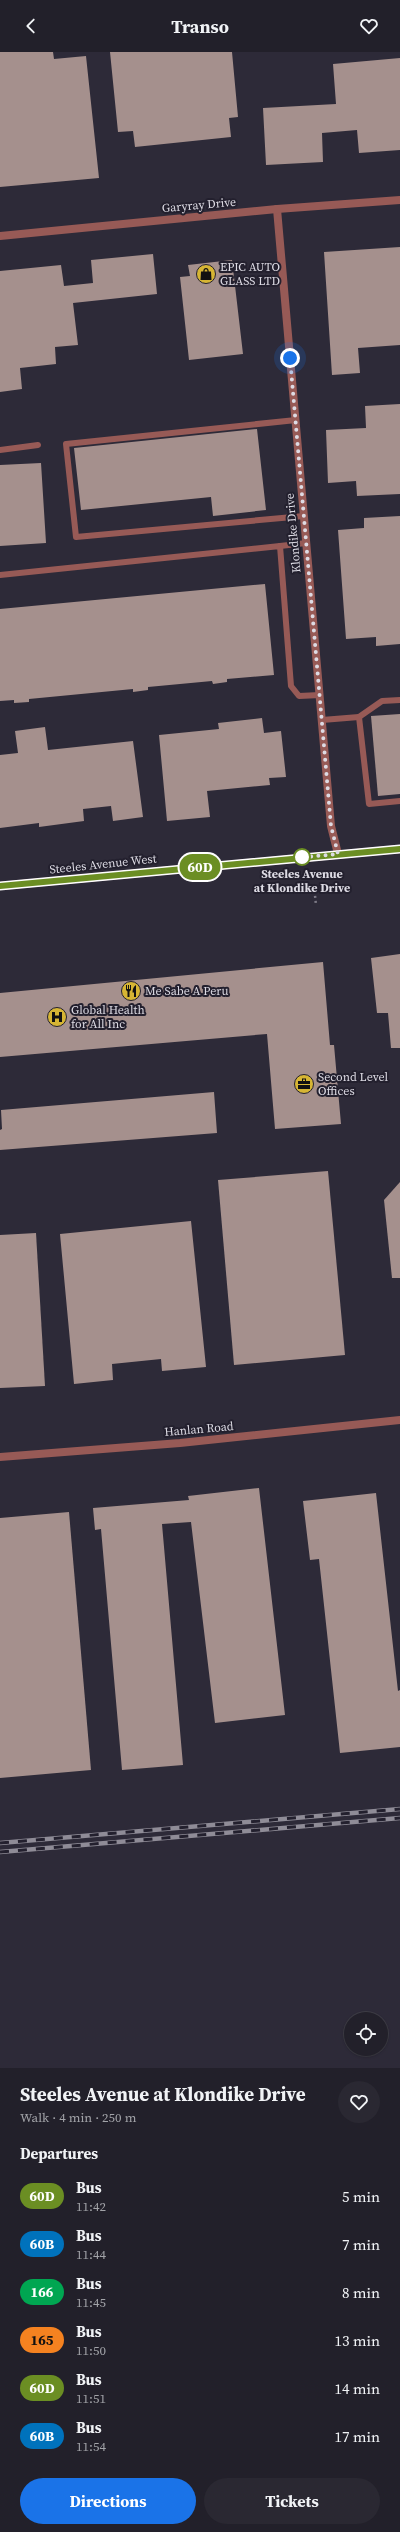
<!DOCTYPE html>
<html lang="en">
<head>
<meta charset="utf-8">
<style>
	:root { --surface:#22202a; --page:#2a2832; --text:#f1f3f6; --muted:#a2a3a8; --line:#3f3e47; --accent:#1a73e8 }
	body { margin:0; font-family:"Source Serif 4",serif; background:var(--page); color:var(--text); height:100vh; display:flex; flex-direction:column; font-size:15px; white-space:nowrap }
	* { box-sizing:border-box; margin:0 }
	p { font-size:13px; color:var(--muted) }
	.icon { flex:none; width:22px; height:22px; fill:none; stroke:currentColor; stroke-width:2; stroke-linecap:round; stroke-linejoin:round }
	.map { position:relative; height:2016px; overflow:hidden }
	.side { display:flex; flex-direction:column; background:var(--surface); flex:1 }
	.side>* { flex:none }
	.badge { padding:0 8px; border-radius:13px; font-size:14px; line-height:26px }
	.fabs { position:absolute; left:344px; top:1960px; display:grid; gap:8px }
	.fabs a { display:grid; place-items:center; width:44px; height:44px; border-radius:50%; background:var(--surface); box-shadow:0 1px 3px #0004,0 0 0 1px var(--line); font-size:20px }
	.you { position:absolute; width:20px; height:20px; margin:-10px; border:3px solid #fff; border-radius:50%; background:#1a73e8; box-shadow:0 0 0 6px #1a73e833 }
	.map>.badge { position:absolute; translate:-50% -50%; box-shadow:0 0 0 2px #fff }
	h2 { padding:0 20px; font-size:15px; line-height:36px }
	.round { display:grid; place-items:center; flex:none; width:42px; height:42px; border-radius:21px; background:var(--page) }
	.head { display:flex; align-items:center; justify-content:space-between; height:68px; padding:0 20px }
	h1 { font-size:19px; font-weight:700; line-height:30px }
	.action { display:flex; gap:8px; margin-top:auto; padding:8px 20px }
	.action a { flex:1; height:46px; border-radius:24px; background:var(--accent); color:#fff; font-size:16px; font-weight:700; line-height:46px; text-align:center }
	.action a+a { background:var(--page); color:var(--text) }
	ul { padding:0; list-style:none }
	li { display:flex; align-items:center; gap:12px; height:48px; padding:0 20px }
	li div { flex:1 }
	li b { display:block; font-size:15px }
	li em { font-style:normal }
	li .badge { min-width:44px; font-weight:700; text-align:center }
	header { display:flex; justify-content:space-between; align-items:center; height:52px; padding:0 20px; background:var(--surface); font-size:18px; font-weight:700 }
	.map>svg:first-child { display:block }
	.building { fill:#a5908d }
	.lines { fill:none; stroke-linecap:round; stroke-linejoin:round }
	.path { stroke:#7d7a86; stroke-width:2.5; stroke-dasharray:2 3; stroke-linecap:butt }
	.service { stroke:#975a56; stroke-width:6 }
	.minor { stroke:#975a56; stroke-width:8 }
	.secondary { stroke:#d3726d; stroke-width:8 }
	.rail-casing { stroke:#8f8c97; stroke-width:4.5 }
	.rail { stroke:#23202e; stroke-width:3; stroke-dasharray:9; stroke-linecap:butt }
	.line-casing { stroke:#fff; stroke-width:9 }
	.line { stroke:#6b8e23; stroke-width:6 }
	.walk { stroke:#dddbe4; stroke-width:4; stroke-dasharray:0 7.2 }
	.stop-dot { fill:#fff; stroke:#6b8e23; stroke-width:2 }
	.labels { text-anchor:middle; stroke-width:4; stroke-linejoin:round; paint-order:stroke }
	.street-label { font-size:12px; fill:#dddbe4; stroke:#23202e }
	.poi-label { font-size:12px; fill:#dddbe4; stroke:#23202e; text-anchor:start }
	.stop-label { font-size:12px; font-weight:bold; fill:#dddbe4; stroke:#23202e }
</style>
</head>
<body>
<header><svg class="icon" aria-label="back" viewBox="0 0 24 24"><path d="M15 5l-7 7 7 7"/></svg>Transo<svg class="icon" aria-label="heart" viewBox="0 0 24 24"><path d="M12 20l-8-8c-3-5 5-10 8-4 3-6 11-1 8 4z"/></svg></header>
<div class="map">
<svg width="400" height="2016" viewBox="0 0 400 2016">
	<rect width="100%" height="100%" fill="#2d2a38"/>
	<!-- building -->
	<g class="building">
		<polygon points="0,0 53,0 54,7 86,4 99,126 0,135"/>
		<polygon points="110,0 232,0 238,65 229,66 231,85 135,95 133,79 118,80"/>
		<polygon points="400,6 400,98 359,101 357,78 322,81 323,110 266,113 263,56 336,52 333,12"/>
		<polygon points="400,195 400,293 358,296 360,321 332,323 324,200"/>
		<polygon points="153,202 157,242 73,251 78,293 55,295 56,312 20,316 22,337 0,340 0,219 61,213 64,234 93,231 91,208"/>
		<polygon points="232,208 243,302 189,308 180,225 190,224 188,213"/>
		<polygon points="400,352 400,442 357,444 356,429 328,431 326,378 366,376 365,354"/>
		<polygon points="257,377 266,458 213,464 211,445 81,458 74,396"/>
		<polygon points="41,411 46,491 0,494 0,413"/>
		<polygon points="400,464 400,592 376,594 376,585 346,587 338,478 364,476 364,466"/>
		<polygon points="265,532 274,623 227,627 227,630 213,632 212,629 148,635 148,638 133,640 133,637 29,647 29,650 14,651 14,648 0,649 0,557"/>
		<polygon points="400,662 400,742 378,744 371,664"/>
		<polygon points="262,666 264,681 281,679 286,725 269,726 270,733 207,739 210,765 167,769 159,683 219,677 218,671"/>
		<polygon points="45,675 48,698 133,689 143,765 113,769 111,754 83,757 84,769 39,775 39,771 0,776 0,703 18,701 15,679"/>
		<polygon points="400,902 400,996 391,996 388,961 377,961 371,906"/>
		<polygon points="323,910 330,993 334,993 341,1072 275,1077 267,982 0,1005 0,941"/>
		<polygon points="214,1040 217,1081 0,1098 0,1078 2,1077 1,1058"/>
		<polygon points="328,1119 345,1303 234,1313 218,1128"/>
		<polygon points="400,1130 400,1226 392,1226 384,1148"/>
		<polygon points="191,1169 206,1315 162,1319 161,1307 112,1312 113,1328 74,1332 60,1182"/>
		<polygon points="36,1181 45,1334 0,1336 0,1183"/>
		<polygon points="259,1436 285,1663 215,1671 191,1470 162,1472 183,1713 122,1718 101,1477 95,1478 93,1456 189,1448 188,1444"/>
		<polygon points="376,1441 398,1639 400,1638 400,1695 340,1701 319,1507 310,1508 303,1449"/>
		<polygon points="69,1460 91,1718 0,1726 0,1466"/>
	</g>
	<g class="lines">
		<!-- path -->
		<polyline class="path" points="314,834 316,853"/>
		<!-- service -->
		<g class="service">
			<polyline points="296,368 66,392 76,485 304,464"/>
			<polyline points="0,398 38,393"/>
			<polyline points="280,494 306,491"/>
			<polyline points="0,523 280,494 291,634 299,644 320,643"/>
			<polyline points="359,665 382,649 400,648"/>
			<polyline points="322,668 359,665 369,752 400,749"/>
		</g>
		<!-- minor -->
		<g class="minor">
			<polyline points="277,157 331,774 338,802"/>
			<polyline points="0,184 277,157 400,148"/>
			<polyline points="0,1405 180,1391 400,1368"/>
		</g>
		<!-- secondary -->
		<polyline class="secondary" points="0,834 400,797"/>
		<!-- rail casing -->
		<g class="rail-casing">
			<g id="rail">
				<polyline points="0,1791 400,1757"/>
				<polyline points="0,1800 400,1766"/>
			</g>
		</g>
		<!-- rail -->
		<use href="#rail" class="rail"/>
	</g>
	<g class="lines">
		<!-- line casing -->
		<g class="line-casing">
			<polyline id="line" points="0,834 400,797"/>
		</g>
		<!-- line -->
		<use href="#line" class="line"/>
		<!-- walk -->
		<polyline class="walk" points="290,306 331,774 338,802 295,806 302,805"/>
	</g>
	<!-- icons -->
	<defs>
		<g id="shop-disc" transform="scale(1)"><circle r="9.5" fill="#d6b534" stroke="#23202e"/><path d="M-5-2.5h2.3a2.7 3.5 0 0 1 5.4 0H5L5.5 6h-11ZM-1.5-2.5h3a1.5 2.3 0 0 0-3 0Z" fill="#111"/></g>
		<g id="restaurant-disc" transform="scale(1)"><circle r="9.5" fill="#d6b534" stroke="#23202e"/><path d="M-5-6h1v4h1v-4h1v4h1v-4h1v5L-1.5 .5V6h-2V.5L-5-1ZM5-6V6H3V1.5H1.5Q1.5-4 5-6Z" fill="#111"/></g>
		<g id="hospital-disc" transform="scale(1)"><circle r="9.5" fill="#d6b534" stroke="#23202e"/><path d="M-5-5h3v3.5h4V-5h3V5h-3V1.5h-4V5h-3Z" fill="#111"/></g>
		<g id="office-disc" transform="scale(1)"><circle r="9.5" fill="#d6b534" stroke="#23202e"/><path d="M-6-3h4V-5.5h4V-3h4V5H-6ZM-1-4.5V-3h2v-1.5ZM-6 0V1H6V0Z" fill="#111"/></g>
	</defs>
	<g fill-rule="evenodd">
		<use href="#shop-disc" x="206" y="222"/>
		<use href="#restaurant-disc" x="131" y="939"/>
		<use href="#hospital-disc" x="57" y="965"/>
		<use href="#office-disc" x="304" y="1032"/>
	</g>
	<!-- markers -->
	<circle class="stop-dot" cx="302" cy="805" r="8"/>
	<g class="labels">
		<!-- street labels -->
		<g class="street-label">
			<text transform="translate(199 153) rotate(-5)" y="4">Garyray Drive</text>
			<text transform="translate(293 481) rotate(-95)" y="4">Klondike Drive</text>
			<text transform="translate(103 812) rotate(-6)" y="4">Steeles Avenue West</text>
			<text transform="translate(199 1377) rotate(-5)" y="4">Hanlan Road</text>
		</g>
		<!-- poi labels -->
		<g class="poi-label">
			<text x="220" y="219">EPIC AUTO<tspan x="220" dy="14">GLASS LTD</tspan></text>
			<text x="145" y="943">Me Sabe A Peru</text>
			<text x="71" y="962">Global Health<tspan x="71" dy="14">for All Inc</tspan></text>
			<text x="318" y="1029">Second Level<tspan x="318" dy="14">Offices</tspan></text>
		</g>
		<!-- stop labels -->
		<g class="stop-label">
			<text x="302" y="826">Steeles Avenue<tspan x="302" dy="14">at Klondike Drive</tspan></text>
		</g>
	</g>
</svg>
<div class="fabs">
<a><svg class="icon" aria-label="locate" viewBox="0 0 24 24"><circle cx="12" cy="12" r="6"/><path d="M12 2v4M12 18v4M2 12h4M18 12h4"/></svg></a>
</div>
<div class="you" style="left:290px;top:306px"></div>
<b class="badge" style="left:200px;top:815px;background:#6b8e23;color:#fff">60D</b>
</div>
<section class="side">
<div class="head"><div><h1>Steeles Avenue at Klondike Drive</h1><p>Walk · 4 min · 250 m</p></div><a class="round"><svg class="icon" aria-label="heart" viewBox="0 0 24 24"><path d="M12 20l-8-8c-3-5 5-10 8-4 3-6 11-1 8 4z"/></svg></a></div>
<h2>Departures</h2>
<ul>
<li><span class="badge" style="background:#6b8e23;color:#fff">60D</span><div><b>Bus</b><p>11:42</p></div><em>5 min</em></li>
<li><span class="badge" style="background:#0072bc;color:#fff">60B</span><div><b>Bus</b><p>11:44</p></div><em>7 min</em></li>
<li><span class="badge" style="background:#00a651;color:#fff">166</span><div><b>Bus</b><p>11:45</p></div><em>8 min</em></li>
<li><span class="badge" style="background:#f58220;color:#111">165</span><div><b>Bus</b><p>11:50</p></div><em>13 min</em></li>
<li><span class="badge" style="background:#6b8e23;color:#fff">60D</span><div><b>Bus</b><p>11:51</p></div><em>14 min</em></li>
<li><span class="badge" style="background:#0072bc;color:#fff">60B</span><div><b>Bus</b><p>11:54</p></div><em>17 min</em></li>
</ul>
<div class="action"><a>Directions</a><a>Tickets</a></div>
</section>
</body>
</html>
